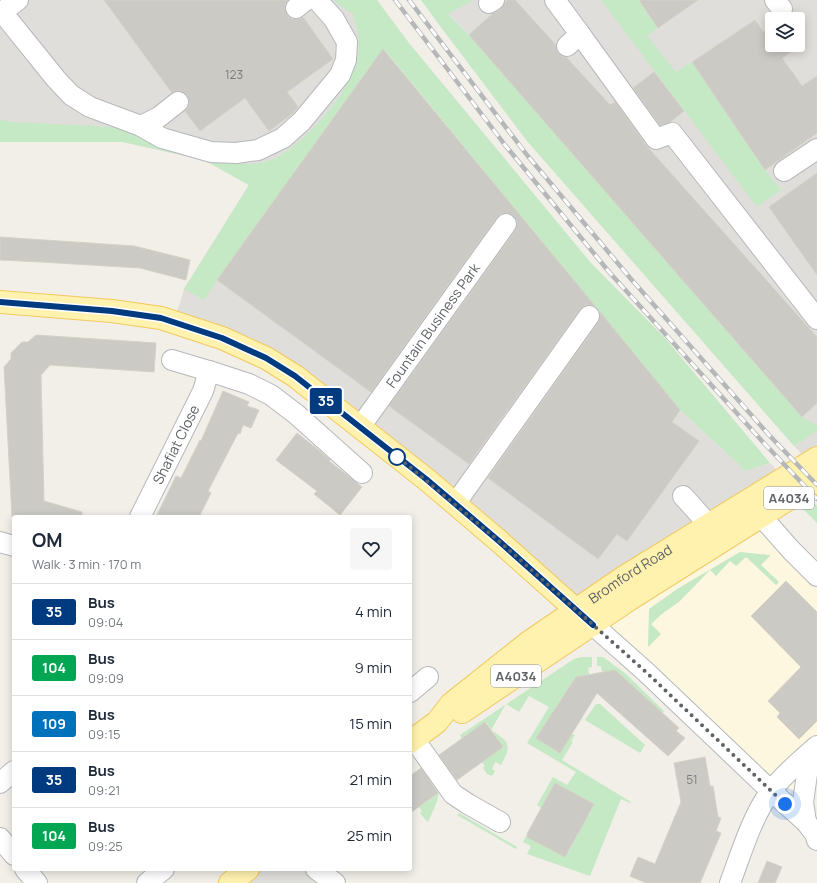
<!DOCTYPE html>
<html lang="en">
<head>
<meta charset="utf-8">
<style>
	:root { --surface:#fff; --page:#f6f6f7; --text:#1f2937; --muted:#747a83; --line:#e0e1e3 }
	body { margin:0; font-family:Manrope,sans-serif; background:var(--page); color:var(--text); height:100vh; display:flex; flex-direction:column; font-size:15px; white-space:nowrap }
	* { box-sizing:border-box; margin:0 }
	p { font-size:13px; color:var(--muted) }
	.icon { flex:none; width:22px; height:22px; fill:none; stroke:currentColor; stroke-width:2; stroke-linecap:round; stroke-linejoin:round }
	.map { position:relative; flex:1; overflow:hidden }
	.panel { position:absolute; left:12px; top:515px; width:400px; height:356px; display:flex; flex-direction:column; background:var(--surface); border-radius:4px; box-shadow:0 2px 10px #0003 }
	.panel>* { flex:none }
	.badge { padding:0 8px; border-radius:3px; font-size:14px; line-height:26px }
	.controls { position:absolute; left:765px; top:12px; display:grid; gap:8px }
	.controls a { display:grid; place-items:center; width:40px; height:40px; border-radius:4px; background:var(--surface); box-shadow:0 2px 10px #0003; font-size:20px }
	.you { position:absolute; width:20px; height:20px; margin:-10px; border:3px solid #fff; border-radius:50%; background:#1a73e8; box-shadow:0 0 0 6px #1a73e833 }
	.map>.badge { position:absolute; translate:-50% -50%; box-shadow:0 0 0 2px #fff }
	.round { display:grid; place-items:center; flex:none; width:42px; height:42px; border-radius:4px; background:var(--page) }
	.overview { display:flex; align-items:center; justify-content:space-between; height:68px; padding:0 20px }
	h1 { font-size:19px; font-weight:700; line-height:30px }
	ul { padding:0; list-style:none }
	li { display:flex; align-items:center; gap:12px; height:56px; padding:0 20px; border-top:1px solid var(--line) }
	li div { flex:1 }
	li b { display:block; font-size:15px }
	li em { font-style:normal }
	li .badge { min-width:44px; font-weight:700; text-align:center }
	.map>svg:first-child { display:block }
	.commercial { fill:#fef7e0 }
	.industrial { fill:#e0deda; fill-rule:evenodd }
	.green { fill:#c5e8c5 }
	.building { fill:#cccac5; stroke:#d6d1c6 }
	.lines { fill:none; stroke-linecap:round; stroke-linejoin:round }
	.minor-casing { stroke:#b5b8bc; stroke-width:22 }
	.major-casing { stroke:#f2c960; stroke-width:24 }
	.minor { stroke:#fff; stroke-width:20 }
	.major { stroke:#fff2af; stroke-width:22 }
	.rail-casing { stroke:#b6b7b8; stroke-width:4.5 }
	.rail { stroke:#fff; stroke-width:3; stroke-dasharray:9; stroke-linecap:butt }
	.line-casing { stroke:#fff; stroke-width:9 }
	.line { stroke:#003b80; stroke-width:6 }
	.walk { stroke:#5f6368; stroke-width:4; stroke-dasharray:0 7.2 }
	.stop-dot { fill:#fff; stroke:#003b80; stroke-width:2 }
	.labels { text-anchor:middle; stroke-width:4; stroke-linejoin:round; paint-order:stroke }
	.number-label { font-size:12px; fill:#7a7d7f }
	.shield { fill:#fff; stroke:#8f9295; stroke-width:1 }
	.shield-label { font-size:13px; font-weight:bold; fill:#5f6368 }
	.street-label { font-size:14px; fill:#5f6368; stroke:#fff }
</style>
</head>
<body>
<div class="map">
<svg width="817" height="883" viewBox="0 0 817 883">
	<rect width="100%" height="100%" fill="#f1efe8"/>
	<!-- commercial -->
	<polygon class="commercial" points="748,511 817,576 817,747 785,803 593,625"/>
	<!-- industrial -->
	<g class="industrial">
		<polygon points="0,0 349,0 383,49 680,410 746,471 770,463 791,485 584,617 295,376 174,322 184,289 249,185 204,160 123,142 0,142"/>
		<path d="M438,0h379v469l-23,-23 8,-30 -333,-381 -21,-21zM772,19h26v26h-26z"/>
		<polygon points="248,869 316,869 335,883 230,883"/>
	</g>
	<!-- green -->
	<g class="green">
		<path d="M334,0h43l32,43 182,220 73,74 106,126 -24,8 -66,-61 -296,-361 -167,231 -13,20 -20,-11 65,-104 -45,-25 -81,-18h-123v-22l13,2 83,4 21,2 98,32c15,3 33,6 49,2 25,-5 61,-44 75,-65 4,-5 7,-12 10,-18 3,-5 6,-9 7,-14 5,-18 2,-34 -3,-51l-15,-10z"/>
		<polygon points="421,0 473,0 448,14 469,35 802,417 817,426 817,431 794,446 527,141 437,22"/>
		<polygon points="601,0 638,0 658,28 647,36 676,72 692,62 765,170 781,190 757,207"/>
		<polygon points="812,501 817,506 817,523 803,509"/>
		<polygon points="740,552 770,555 770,556 761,565 779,582 776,585 746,557 736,566 730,561 716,576 710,570 680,601 662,614 651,624 661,634 648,647 649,609 677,589"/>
		<path d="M581,657h11v10l-4,1 1,6 -13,3 -22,33 4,3 14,21 3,1 -4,6 2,1 -11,18 69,42 -1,1 -9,-4 -31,77 -63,-22 4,-8 -8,-4 4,-8 41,19 20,-39 1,1 5,-11 -38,-20 -13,23 -2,1 -4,-3 16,-28 14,8 9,-13 -49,-29 22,-36 -20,-11 -10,16 -13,-8 -15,26c19,12 21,15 10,35l-6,-3 -3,7 3,2 -3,5 -5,-2 -4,-6 2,-2 -3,-4 21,-15 -17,-25 -24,17 -2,-4 114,-76z"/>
		<polygon points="597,657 603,657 626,674 664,711 662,713 615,670 602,672 601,666 597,666"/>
		<polygon points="596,704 600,704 645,745 640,753 585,720"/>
		<polygon points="439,793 436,804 428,822 424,818 420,813 422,811 419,807"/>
		<polygon points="459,813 517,847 516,849 457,815"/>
	</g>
	<!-- building -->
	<g class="building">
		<polygon points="104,0 288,0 285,4 285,9 287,15 292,19 297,19 303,17 333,59 287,92 298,107 292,114 269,131 245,98 200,131 185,111 189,106 189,101 187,95 182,91 177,91 172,93"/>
		<polygon points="507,0 515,0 556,45 558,53 563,57 566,57 610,105 615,102 644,142 643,142 817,337 817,403 802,417 469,35 492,14 500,10"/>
		<polygon points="639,0 698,0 658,28"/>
		<polygon points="755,20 763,32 772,27 772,45 798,45 798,35 803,43 782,58 802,86 817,76 817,133 765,170 692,62"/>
		<polygon points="383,49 595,306 590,305 585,305 580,309 469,464 389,406 515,231 517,225 517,220 513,215 507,213 501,214 497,217 371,392 217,280"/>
		<polygon points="654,72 684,111 670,122 660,125 633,88"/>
		<polygon points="817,173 817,275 769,207"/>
		<polygon points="0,237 134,246 190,260 186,280 140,268 41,262 0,260"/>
		<polygon points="600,312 680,410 672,422 699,441 627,541 617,534 598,559 488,478 598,323 600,317"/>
		<polygon points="36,335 156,343 154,372 50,365 41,375 44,501 82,512 82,517 12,517 4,367 11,359 11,353 22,342 28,342"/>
		<polygon points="223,391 249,402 247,406 259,410 251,428 243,425 240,434 238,433 208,491 211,493 199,517 156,517 176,476 181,478 200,440 201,441"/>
		<polygon points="297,433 316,448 330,460 329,461 362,487 340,515 314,494 317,491 276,460"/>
		<polygon points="786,581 817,612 817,721 799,739 777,717 780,713 768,701 801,667 751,616"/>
		<polygon points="615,670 679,728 676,731 685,738 668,756 597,693 560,753 536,738 576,677"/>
		<polygon points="485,722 503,747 457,780 439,755"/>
		<polygon points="705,757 710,786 713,786 718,817 721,818 716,831 721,833 700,883 646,883 630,876 638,857 655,864 681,802 674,763"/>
		<polygon points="421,768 438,793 410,813 410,776"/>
		<polygon points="555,783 594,804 565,857 527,837 528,835 527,834"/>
		<polygon points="767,861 782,867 775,883 758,883"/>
	</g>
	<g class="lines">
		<!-- minor casing -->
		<g class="minor-casing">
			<g id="minor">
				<polyline points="18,0 2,12 56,79 71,95 90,107 141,126"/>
				<polyline points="555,0 580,34 567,46"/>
				<polyline points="775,0 782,9"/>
				<polyline points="489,3 494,0"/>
				<polyline points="296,8 306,0"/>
				<polyline points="580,34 656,139 672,133 817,319"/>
				<polyline points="178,102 159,117 141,126 162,138 211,152 236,153 258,150 283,138 302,121 340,75 346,60 347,42 334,19 317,0"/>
				<polyline points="784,171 817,149"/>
				<polyline points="172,360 209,371 249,384 271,395 296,414 362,473"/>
				<path id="s1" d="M360,427l146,-203"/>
				<polyline points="683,496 709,525"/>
				<polyline points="455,504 589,316"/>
				<polyline points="761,516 791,550 817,576"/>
				<path id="s2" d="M140,517l63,-126 6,-20"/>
				<polyline points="0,542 14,546"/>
				<polyline points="593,625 646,672 771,791 806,822 815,834 817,840"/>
				<polyline points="410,692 428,677"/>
				<polyline points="414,739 453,794 468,804 500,822"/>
				<polyline points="0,783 14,771"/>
				<polyline points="806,822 803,802 807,774 817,748"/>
				<polyline points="0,838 14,855"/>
				<polyline points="25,869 37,883"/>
				<polyline points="316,869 335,883"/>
				<polyline points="147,883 164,869"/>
				<path d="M730,883c11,-29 22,-67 41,-92 13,-17 30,-31 46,-45"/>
			</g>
		</g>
		<!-- major casing -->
		<g class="major-casing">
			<g id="major">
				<polyline points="0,302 112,311 161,318 222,338 266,358 295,376 426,479 500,542 593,625"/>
				<polyline points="462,712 630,599 817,481"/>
				<path id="s3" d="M410,742l27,-20 14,-18 78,-62 95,-65 193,-119"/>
				<polyline points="230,883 248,869"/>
			</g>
		</g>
		<!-- minor -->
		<use href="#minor" class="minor"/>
		<!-- major -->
		<use href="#major" class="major"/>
		<!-- rail casing -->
		<g class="rail-casing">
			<g id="rail">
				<polyline points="395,0 505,145 610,273 762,441 817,499"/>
				<polyline points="409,0 527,155 631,279 769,435 817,485"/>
			</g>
		</g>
		<!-- rail -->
		<use href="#rail" class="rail"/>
	</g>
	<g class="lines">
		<!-- line casing -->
		<g class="line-casing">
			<polyline id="line" points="0,302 112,311 161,318 222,338 266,358 295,376 426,479 500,542 593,625"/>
		</g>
		<!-- line -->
		<use href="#line" class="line"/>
		<!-- walk -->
		<polyline class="walk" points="397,457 393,453 500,542 646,672 785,804"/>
	</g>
	<!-- markers -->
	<circle class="stop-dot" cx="397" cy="457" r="8"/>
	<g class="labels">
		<!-- number labels -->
		<g class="number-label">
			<text x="234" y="79">123</text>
			<text x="692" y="784">51</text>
		</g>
		<!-- shield labels -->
		<g class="shield">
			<rect x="764" y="487" width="50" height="22" rx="3"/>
			<rect x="491" y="665" width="50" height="22" rx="3"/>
		</g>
		<g class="shield-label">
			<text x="789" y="503">A4034</text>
			<text x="516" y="681">A4034</text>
		</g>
		<!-- street labels -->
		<g class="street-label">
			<text dy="5" stroke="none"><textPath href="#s1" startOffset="125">Fountain Business Park</textPath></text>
			<text dy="5" stroke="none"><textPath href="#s2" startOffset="81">Shafiat Close</textPath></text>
			<text dy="5" stroke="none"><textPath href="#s3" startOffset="278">Bromford Road</textPath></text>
		</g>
	</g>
</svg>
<div class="controls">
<a><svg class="icon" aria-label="layers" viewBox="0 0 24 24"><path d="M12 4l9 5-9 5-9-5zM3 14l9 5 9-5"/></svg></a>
</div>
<div class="you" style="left:785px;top:804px"></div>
<b class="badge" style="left:326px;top:401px;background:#003b80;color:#fff">35</b>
<section class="panel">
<div class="overview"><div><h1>OM</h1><p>Walk · 3 min · 170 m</p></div><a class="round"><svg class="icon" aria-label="heart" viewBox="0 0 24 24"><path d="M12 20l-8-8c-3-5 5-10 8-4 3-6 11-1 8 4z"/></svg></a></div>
<ul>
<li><span class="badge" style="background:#003b80;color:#fff">35</span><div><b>Bus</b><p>09:04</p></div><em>4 min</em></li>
<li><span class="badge" style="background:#00a651;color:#fff">104</span><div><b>Bus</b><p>09:09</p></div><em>9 min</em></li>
<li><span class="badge" style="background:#0072bc;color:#fff">109</span><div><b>Bus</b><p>09:15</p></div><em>15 min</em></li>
<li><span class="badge" style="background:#003b80;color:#fff">35</span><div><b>Bus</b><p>09:21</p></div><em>21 min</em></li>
<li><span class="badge" style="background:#00a651;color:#fff">104</span><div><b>Bus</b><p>09:25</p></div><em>25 min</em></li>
</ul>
</section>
</div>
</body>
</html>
